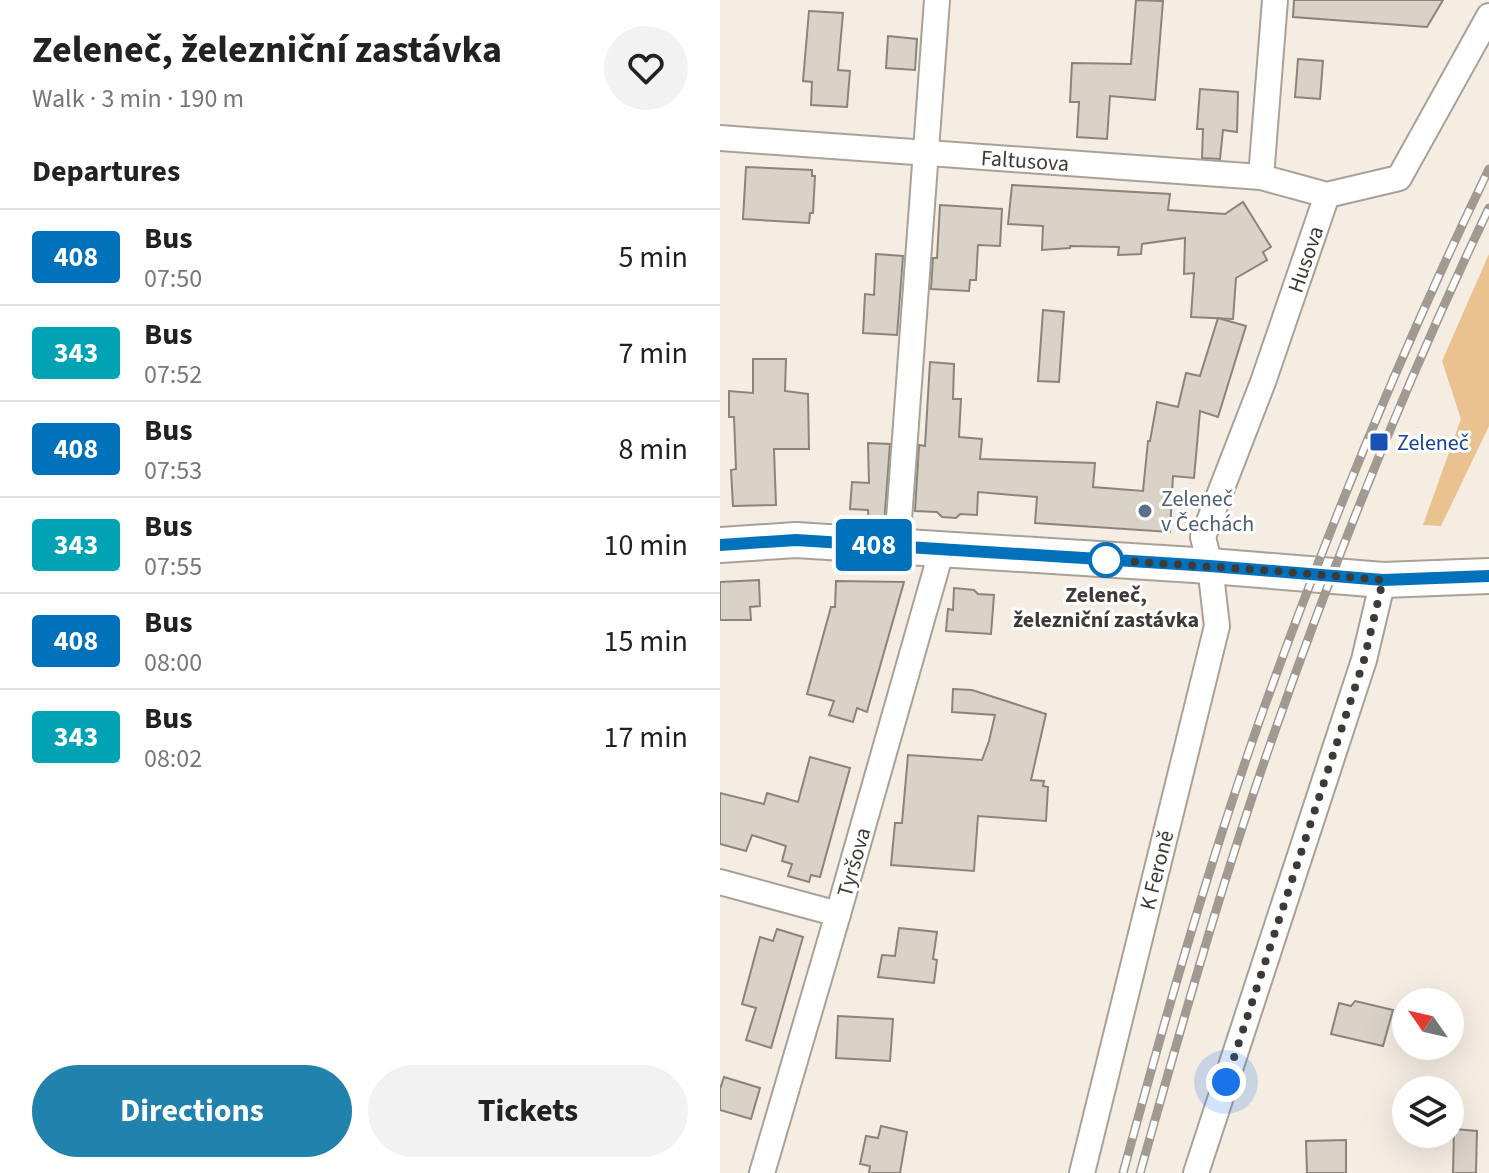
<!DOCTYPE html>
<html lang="en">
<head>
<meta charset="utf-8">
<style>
	:root { --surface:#fff; --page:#f2f2f2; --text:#222; --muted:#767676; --line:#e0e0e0; --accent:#2182ad }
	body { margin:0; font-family:"Source Sans 3",sans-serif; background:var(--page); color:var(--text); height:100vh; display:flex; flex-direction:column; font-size:30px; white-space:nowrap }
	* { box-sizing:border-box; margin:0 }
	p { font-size:26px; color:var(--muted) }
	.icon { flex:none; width:44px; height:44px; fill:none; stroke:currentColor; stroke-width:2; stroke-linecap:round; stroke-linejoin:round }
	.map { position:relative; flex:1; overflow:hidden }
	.details { display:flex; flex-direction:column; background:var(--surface); width:720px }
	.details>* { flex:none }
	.badge { padding:0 16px; border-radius:6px; font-size:28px; line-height:52px }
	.needle { width:52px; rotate:304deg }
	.fabs { position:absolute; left:672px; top:988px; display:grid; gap:16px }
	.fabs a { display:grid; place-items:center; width:72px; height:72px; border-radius:50%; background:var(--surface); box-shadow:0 8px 32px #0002; font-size:40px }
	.you { position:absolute; width:40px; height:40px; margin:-20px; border:6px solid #fff; border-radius:50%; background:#1a73e8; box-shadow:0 0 0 12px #1a73e833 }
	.map>.badge { position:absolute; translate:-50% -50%; box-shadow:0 0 0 4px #fff }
	h2 { padding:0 32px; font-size:30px; line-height:72px }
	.round { display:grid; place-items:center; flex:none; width:84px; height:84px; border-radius:42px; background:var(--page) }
	.headline { display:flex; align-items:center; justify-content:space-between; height:136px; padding:0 32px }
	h1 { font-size:38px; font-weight:700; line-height:60px }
	.button { display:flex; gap:16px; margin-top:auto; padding:16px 32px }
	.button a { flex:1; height:92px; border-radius:48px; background:var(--accent); color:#fff; font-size:32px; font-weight:700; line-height:92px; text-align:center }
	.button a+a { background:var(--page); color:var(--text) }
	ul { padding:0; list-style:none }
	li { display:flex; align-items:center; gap:24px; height:96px; padding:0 32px; border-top:2px solid var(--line) }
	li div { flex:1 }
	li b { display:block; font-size:30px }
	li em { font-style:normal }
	li .badge { min-width:88px; font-weight:700; text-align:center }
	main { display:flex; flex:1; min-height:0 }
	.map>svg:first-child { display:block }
	.green { fill:#e9c28f }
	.building { fill:#d9d2c7; stroke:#8b847b; stroke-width:2 }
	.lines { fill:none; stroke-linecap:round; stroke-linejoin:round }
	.street-casing { stroke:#a8a197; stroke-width:28 }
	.secondary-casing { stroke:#a8a197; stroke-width:38 }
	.street { stroke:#fff; stroke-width:24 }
	.secondary { stroke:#fff; stroke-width:34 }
	.rail-casing { stroke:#a19a93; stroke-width:9 }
	.rail { stroke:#fff; stroke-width:6; stroke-dasharray:18; stroke-linecap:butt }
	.line-casing { stroke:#fff; stroke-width:18 }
	.line { stroke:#0072bc; stroke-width:12 }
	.walk { stroke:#3e3a36; stroke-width:8; stroke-dasharray:0 14.4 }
	.transit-dot { fill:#1a4fb4; stroke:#fff; stroke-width:3 }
	.service-dot { fill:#5c6f8a; stroke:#fff; stroke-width:3 }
	.stop-dot { fill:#fff; stroke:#0072bc; stroke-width:4 }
	.labels { text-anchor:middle; stroke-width:6; stroke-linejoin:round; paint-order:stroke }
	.street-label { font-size:22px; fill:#3e3a36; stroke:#fff }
	.transit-label { font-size:22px; fill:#164399; stroke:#fff; text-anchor:start }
	.service-label { font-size:22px; fill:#4e5e75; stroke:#fff; text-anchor:start }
	.stop-label { font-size:22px; font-weight:bold; fill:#3e3a36; stroke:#fff }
</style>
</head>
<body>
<main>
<section class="details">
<div class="headline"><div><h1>Zeleneč, železniční zastávka</h1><p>Walk · 3 min · 190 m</p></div><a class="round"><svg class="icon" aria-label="heart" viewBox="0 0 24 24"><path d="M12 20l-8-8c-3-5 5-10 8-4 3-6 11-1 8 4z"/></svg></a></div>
<h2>Departures</h2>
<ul>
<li><span class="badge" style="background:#0072bc;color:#fff">408</span><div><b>Bus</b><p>07:50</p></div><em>5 min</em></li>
<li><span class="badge" style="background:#00a3b4;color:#fff">343</span><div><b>Bus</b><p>07:52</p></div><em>7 min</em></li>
<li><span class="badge" style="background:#0072bc;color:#fff">408</span><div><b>Bus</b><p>07:53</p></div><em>8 min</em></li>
<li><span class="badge" style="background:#00a3b4;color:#fff">343</span><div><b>Bus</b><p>07:55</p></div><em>10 min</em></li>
<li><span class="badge" style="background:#0072bc;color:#fff">408</span><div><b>Bus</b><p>08:00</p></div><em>15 min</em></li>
<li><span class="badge" style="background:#00a3b4;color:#fff">343</span><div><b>Bus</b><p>08:02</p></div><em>17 min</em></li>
</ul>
<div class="button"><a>Directions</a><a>Tickets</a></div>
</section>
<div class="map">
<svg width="769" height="1173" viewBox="0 0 769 1173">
	<rect width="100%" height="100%" fill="#f5ece2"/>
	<!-- green -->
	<polygon class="green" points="769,254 769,426 721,526 703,525 741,419 722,361"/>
	<!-- building -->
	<g class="building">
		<polygon points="416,0 443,1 435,100 390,96 387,139 357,137 359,102 350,102 352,63 411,64"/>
		<polygon points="574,0 723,0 707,27 573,17"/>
		<polygon points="89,11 123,13 118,70 130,71 127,107 91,105 92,82 83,81"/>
		<polygon points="168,36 197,39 195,70 166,68"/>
		<polygon points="578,59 603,61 600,99 575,97"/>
		<polygon points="480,89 518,92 517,132 503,130 500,159 482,158 483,129 477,129"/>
		<polygon points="26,167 92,170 92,176 95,176 93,213 90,213 89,223 23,219"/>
		<polygon points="292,185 450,194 448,210 505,214 523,202 551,247 543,252 547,260 516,278 513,319 471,317 474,273 464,274 465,238 422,244 421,254 398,255 399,247 350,246 350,248 322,250 323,226 288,224"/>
		<polygon points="220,205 282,209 280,246 258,245 256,280 250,280 249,291 211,289 213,258 217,258"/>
		<polygon points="156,254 183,256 177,335 143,333 145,294 154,295"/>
		<polygon points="323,310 344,312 339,382 318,381"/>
		<polygon points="498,318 526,326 498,417 480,411 474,478 453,476 450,532 315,523 317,497 258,492 257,515 240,514 236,518 222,517 217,512 195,511 199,445 205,446 210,362 234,364 233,399 241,399 239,437 262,439 260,459 375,463 373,487 423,491 428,441 430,441 437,402 458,407 466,373 480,376"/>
		<polygon points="33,359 66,359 65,391 88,394 89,449 54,449 56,505 13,506 11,470 16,469 14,417 9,417 9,391 33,393"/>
		<polygon points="148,443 170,444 164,525 149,525 148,510 130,509 132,482 149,483"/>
		<polygon points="39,580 40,606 30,607 31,620 0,620 0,582"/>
		<polygon points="116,581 184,582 147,712 137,708 133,722 109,715 114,701 87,694 111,607 115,607"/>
		<polygon points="234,588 254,590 258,594 274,595 271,634 226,631 228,609 233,610"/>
		<polygon points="233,689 252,690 326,714 311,780 324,781 323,786 328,787 326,821 258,816 254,871 171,865 175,823 182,823 188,755 262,760 269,741 275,715 232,712"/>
		<polygon points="90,757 130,768 100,877 91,875 89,882 68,876 72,864 62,861 66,846 32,835 26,851 0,844 0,793 44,804 47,793 78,802"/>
		<polygon points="179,928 217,932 213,959 217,960 214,983 158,977 162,955 175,956"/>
		<polygon points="57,929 83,937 51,1048 26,1040 36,1008 22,1004 40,937 53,941"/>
		<polygon points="635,1001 673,1010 663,1046 611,1034 619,1003 631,1006"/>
		<polygon points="118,1016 173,1019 170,1061 116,1058"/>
		<polygon points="4,1077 40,1088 31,1119 0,1110 0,1089"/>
		<polygon points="161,1126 187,1132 180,1173 149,1173 150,1166 140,1164 146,1136 158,1138"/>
		<polygon points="734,1129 757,1131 756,1173 733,1173"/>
		<polygon points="626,1140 626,1173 587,1173 586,1141"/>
	</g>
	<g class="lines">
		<!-- street casing -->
		<g class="street-casing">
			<g id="street">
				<polyline points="0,138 541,177 607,195 679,178 769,16"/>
				<polyline points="541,177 555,0"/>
				<polyline points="177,547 217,0"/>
				<polyline points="0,882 118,914"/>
				<polyline points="42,1173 118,914 222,549"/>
				<polyline points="362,1173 497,626 490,566 483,537 543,382 607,195"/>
				<polyline points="476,1173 644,660 663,580"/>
			</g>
		</g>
		<!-- secondary casing -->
		<g class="secondary-casing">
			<polyline id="secondary" points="0,545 76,540 490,566 663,580 769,576"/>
		</g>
		<!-- street -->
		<use href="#street" class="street"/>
		<!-- secondary -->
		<use href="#secondary" class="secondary"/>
		<!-- rail casing -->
		<g class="rail-casing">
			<g id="rail">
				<path d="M403,1173c41,-151 84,-303 136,-451 67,-188 143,-373 230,-553"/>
				<path d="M420,1173c42,-149 84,-299 136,-445 62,-177 132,-350 213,-520"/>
			</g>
		</g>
		<!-- rail -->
		<use href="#rail" class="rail"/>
	</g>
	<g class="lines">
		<!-- line casing -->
		<g class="line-casing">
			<polyline id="line" points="0,545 76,540 490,566 663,580 769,576"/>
		</g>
		<!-- line -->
		<use href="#line" class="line"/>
		<!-- walk -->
		<polyline class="walk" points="386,560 542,570 663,580 644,660 506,1082"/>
	</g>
	<!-- markers -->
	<rect class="transit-dot" x="649" y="432" width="20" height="20" rx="4"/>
	<circle class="service-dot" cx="425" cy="511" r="8"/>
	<circle class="stop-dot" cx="386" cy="560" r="16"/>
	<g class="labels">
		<!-- street labels -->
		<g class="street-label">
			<text transform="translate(305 160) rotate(4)" y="8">Faltusova</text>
			<text transform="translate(585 259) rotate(-71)" y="8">Husova</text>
			<text transform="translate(133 862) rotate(-74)" y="8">Tyršova</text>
			<text transform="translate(436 870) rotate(-76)" y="8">K Feroně</text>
		</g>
		<!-- transit labels -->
		<g class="transit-label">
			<text x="677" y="450">Zeleneč</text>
		</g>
		<!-- service labels -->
		<g class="service-label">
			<text x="441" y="506">Zeleneč<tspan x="441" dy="25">v Čechách</tspan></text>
		</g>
		<!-- stop labels -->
		<g class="stop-label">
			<text x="386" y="602">Zeleneč,<tspan x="386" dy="25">železniční zastávka</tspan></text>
		</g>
	</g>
</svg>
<div class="fabs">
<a><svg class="needle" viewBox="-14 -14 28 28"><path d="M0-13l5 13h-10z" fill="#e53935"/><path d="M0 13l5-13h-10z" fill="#767676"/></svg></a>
<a><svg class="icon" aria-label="layers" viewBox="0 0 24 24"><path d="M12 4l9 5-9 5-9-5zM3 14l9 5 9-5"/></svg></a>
</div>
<div class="you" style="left:506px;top:1082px"></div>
<b class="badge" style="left:154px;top:545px;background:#0072bc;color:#fff">408</b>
</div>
</main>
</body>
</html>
